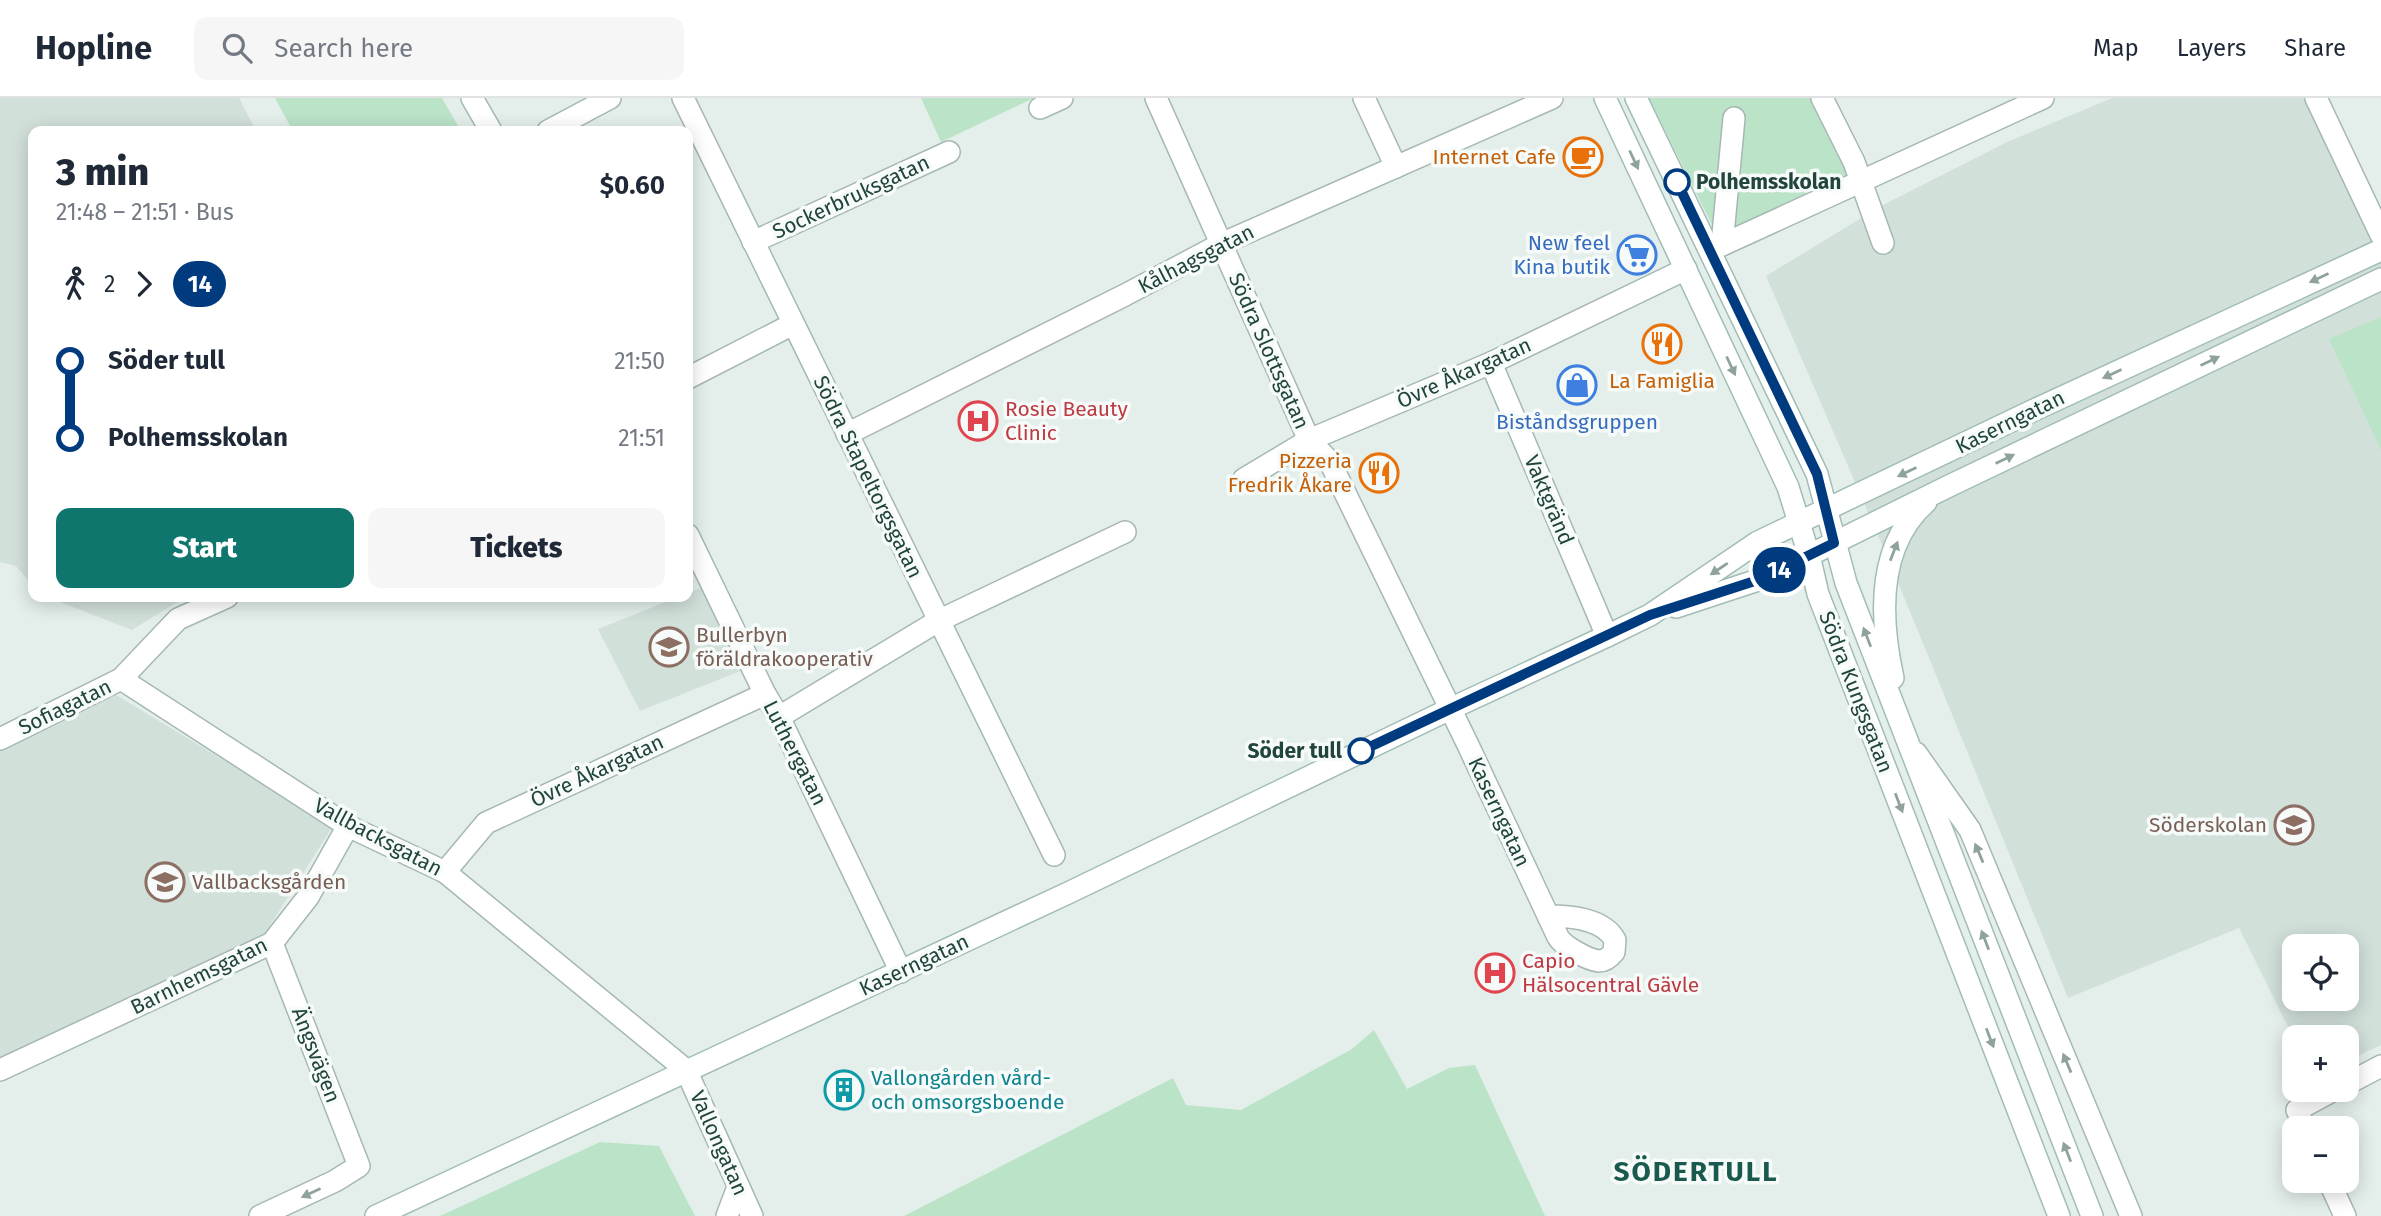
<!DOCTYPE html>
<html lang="en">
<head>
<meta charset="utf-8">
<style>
	:root { --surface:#fff; --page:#f6f6f7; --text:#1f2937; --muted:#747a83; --line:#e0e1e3; --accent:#0f766e }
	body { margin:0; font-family:"Fira Sans",sans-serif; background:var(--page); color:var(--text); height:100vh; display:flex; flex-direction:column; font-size:26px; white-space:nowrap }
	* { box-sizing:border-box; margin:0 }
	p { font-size:23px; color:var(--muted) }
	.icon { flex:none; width:38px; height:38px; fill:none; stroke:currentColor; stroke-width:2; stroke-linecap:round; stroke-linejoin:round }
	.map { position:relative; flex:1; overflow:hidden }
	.panel { position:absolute; left:28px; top:28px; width:665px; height:476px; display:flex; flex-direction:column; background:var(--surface); border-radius:14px; box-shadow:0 4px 18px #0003 }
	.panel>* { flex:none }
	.badge { padding:0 14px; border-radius:23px; font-size:24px; line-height:46px }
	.fabs { position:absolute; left:2282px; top:836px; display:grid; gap:14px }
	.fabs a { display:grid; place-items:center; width:77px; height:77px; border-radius:14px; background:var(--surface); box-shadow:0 4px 18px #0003; font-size:35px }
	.map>.badge { position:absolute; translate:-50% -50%; box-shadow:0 0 0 4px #fff }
	.legs { display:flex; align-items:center; gap:10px; height:77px; padding:0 28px; font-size:23px }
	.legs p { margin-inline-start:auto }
	.overview { display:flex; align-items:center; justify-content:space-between; height:119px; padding:0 28px }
	h1 { font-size:38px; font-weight:800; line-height:52px }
	.button { display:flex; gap:14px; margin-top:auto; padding:14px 28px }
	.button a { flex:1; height:80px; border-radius:14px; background:var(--accent); color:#fff; font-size:28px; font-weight:800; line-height:80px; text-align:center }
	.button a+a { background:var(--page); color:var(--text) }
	ul { padding:0 28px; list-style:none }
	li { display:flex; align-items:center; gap:24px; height:77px; font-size:26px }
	li i { display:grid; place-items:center; width:10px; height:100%; margin:0 9px; background:currentColor }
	li i::after { content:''; width:18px; height:18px; margin:-9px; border:5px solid; border-radius:50%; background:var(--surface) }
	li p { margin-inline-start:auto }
	li:first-child i { background:linear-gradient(#0000 50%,currentColor 0) }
	li:last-child i { background:linear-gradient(currentColor 50%,#0000 0) }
	header { display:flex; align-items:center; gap:42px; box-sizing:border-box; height:98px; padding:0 35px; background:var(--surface); border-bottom:2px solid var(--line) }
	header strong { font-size:33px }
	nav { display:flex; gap:38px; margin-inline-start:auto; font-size:24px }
	.search { width:490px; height:63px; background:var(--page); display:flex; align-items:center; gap:18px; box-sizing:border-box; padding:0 24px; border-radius:14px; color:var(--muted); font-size:26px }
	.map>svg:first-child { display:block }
	.built { fill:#d2e0da; fill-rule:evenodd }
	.green { fill:#bbe3c8 }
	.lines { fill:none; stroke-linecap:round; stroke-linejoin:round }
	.street-casing { stroke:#a6b8b3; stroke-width:24 }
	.secondary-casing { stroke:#a1bdb5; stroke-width:24 }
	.street { stroke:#fff; stroke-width:21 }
	.secondary { stroke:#fff; stroke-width:21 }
	.oneway { fill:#90a29e }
	.line-1-casing { stroke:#fff; stroke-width:16 }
	.line-1 { stroke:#003b80; stroke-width:10 }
	.stop-1-dot { fill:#fff; stroke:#003b80; stroke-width:3.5 }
	.labels { text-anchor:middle; stroke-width:7; stroke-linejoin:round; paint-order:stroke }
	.food-label { font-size:21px; fill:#c56008; stroke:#f6fbf9; text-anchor:end }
	.stop-label { font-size:21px; font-weight:bold; fill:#21443d; stroke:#f6fbf9; text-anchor:start }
	.street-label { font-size:21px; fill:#21443d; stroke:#f6fbf9 }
	.shop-label { font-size:21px; fill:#366cbe; stroke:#f6fbf9; text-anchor:end }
	.health-label { font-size:21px; fill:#be3a42; stroke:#f6fbf9; text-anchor:start }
	.education-label { font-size:21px; fill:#785e54; stroke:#f6fbf9; text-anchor:start }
	.culture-label { font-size:21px; fill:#0d838f; stroke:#f6fbf9; text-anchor:start }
	.district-label { font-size:28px; font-weight:bold; letter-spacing:2px; fill:#19594e; stroke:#f6fbf9 }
</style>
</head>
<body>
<header>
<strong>Hopline</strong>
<div class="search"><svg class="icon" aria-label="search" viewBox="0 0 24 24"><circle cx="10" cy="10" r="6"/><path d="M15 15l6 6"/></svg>Search here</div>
<nav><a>Map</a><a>Layers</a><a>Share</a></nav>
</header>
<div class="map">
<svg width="2381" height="1118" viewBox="0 0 2381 1118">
	<rect width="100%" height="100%" fill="#e4efeb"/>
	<!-- built -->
	<g class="built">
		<polygon points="0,0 239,0 256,33 33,33 33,488 16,468 0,464"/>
		<path d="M2112,0h197l72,141v806l-34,16v-23l-53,1 -55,-111 -171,70 -173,-423 -129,-299 115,-70 126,-64zM2294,849h53v52h-53z"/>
		<polygon points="701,490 743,572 640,613 598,531 678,499 688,499 688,495"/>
		<polygon points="47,499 190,499 174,506 132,532"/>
		<polygon points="116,597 333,728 262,840 0,960 0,653"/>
	</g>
	<!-- green -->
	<g class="green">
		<polygon points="275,0 442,0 461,33 293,33"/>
		<polygon points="921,0 1034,0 941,44"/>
		<polygon points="1649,0 1813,0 1856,86 1722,147"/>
		<polygon points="2381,219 2381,352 2329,241"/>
		<polygon points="1374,932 1407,991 1449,970 1475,967 1545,1118 904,1118 1173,980 1186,1007 1241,1012 1352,951"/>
		<polygon points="600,1044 659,1048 695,1118 440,1118"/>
	</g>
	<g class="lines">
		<!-- street casing -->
		<g class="street-casing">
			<g id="street">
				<polyline points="472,0 491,33"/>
				<polyline points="683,0 1054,757"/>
				<path d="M1156,0l153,342 21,22 138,283 90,192c5,9 30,23 41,24 7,0 11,-4 15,-9l1,-12c-12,-22 -46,-24 -67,-24"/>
				<polyline points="1364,0 1396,69"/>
				<polyline points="1822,0 1854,64 1883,145"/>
				<polyline points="2316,0 2381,137"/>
				<polyline points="1040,10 1062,0"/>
				<polyline points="548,33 610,0"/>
				<polyline points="753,144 949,54"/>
				<polyline points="1722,147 2043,0"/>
				<polyline points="1722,147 1734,20"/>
				<polyline points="1491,265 1607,538"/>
				<polyline points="688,280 793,226"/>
				<polyline points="847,336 1125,197 1221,146 1552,0"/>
				<polyline points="1244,381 1309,342 1491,265 1686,171"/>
				<polyline points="688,437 765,596 779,619 901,874"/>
				<polyline points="121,581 348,728 445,774 686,972 752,1118"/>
				<polyline points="779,619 938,523 1125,434"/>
				<polyline points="0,641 121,581 178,521 227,499"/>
				<polyline points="1916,655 1970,732 2131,1118"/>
				<polyline points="445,774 486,725 765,596"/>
				<polyline points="0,972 272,845 308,799 348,728"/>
				<polyline points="2347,986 2381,968"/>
				<polyline points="2305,1031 2297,1012 2334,992"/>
				<polyline points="2329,1083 2345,1118"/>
				<polyline points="260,1118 335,1083 359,1068 272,845"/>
				<polyline points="727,1118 738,1089"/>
			</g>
		</g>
		<!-- secondary casing -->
		<g class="secondary-casing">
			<g id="secondary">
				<polyline points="1605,0 1788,389 1809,457 1818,496 2059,1118"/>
				<polyline points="1636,0 1817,376 1846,485 2092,1118"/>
				<polyline points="1676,509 1761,481 1949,388 2381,181"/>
				<path d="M1893,580c-13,-59 -17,-132 33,-176"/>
				<polyline points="376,1118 1068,795 1450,611 1607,538 1650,517 1758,444 2032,313 2381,152"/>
			</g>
		</g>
		<!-- street -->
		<use href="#street" class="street"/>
		<!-- secondary -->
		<use href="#secondary" class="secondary"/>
	</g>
	<!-- one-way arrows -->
	<defs><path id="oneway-solid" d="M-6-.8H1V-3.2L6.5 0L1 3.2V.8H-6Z" transform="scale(1.75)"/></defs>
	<g class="oneway">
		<use href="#oneway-solid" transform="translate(1634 62) rotate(65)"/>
		<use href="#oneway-solid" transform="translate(2319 180) rotate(155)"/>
		<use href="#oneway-solid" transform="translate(2210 263) rotate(-26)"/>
		<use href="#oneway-solid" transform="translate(1731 268) rotate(65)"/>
		<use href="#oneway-solid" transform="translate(2112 276) rotate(155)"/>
		<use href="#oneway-solid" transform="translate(2005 361) rotate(-26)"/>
		<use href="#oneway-solid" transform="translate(1907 374) rotate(154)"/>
		<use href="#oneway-solid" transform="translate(1894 453) rotate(-69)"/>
		<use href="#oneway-solid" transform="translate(1719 471) rotate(146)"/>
		<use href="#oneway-solid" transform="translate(1867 539) rotate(-111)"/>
		<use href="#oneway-solid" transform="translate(1899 705) rotate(69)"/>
		<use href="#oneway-solid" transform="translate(1979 755) rotate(-113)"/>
		<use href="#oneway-solid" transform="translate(1985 842) rotate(-111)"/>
		<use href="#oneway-solid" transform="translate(1990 940) rotate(69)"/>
		<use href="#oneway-solid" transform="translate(2067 965) rotate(-113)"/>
		<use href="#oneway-solid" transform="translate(2067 1054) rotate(-111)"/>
		<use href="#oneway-solid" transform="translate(311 1095) rotate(155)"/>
	</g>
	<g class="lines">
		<!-- line-1 casing -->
		<g class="line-1-casing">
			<polyline id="line-1" points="1361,653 1650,517 1761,481 1834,445 1817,376 1677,84"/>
		</g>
		<!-- line-1 -->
		<use href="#line-1" class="line-1"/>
	</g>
	<!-- icons -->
	<defs>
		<g id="cafe-ring" transform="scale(2.0125)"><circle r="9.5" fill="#f6fbf9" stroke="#e8710a" stroke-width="1.5"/><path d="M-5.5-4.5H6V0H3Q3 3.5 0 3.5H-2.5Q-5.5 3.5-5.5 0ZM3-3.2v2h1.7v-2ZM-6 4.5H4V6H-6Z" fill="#e8710a"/></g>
		<g id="supermarket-ring" transform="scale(2.0125)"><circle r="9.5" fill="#f6fbf9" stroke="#3f7fe0" stroke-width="1.5"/><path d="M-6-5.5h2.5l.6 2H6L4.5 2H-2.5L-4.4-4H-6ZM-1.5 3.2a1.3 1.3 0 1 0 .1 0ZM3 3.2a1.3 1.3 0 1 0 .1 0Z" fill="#3f7fe0"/></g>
		<g id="restaurant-ring" transform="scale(2.0125)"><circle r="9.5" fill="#f6fbf9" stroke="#e8710a" stroke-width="1.5"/><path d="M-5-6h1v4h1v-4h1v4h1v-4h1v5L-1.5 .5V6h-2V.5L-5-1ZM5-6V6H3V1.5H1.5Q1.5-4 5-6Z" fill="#e8710a"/></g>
		<g id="shop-ring" transform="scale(2.0125)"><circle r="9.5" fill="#f6fbf9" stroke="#3f7fe0" stroke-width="1.5"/><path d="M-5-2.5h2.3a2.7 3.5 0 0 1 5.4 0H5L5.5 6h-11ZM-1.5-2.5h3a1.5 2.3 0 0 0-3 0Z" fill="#3f7fe0"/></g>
		<g id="hospital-ring" transform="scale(2.0125)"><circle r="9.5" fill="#f6fbf9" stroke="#e0444e" stroke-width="1.5"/><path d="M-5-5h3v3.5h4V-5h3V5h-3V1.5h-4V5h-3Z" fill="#e0444e"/></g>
		<g id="school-ring" transform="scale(2.0125)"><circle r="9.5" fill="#f6fbf9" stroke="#8d6e63" stroke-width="1.5"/><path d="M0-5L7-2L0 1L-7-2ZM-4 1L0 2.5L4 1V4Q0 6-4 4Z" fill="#8d6e63"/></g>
		<g id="building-ring" transform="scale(2.0125)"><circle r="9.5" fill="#f6fbf9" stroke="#0f9aa8" stroke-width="1.5"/><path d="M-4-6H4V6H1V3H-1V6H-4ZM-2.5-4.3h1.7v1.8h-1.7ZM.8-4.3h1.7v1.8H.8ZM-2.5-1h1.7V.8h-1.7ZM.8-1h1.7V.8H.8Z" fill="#0f9aa8"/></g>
	</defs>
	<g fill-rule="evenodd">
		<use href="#cafe-ring" x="1583" y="59"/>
		<use href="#supermarket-ring" x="1637" y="157"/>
		<use href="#restaurant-ring" x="1662" y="246"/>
		<use href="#shop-ring" x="1577" y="287"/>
		<use href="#hospital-ring" x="978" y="323"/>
		<use href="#restaurant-ring" x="1379" y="375"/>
		<use href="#school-ring" x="669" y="549"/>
		<use href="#school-ring" x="2294" y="727"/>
		<use href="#school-ring" x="165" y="784"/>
		<use href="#hospital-ring" x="1495" y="875"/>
		<use href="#building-ring" x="844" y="992"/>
	</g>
	<!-- markers -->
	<g class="stop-1-dot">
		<circle cx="1677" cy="84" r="12"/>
		<circle cx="1361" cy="653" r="12"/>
	</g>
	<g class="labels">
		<!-- food labels -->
		<g class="food-label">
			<text x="1556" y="66">Internet Cafe</text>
			<text x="1662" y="290" text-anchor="middle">La Famiglia</text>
			<text x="1352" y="370">Pizzeria<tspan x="1352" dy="24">Fredrik Åkare</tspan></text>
		</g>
		<!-- stop labels -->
		<g class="stop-label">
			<text x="1696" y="91">Polhemsskolan</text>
			<text x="1342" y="660" text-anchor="end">Söder tull</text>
		</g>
		<!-- street labels -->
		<g class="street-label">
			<text transform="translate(851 99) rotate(-25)" y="7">Sockerbruksgatan</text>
			<text transform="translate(1196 161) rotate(-27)" y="7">Kålhagsgatan</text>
			<text transform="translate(1269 253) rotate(66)" y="7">Södra Slottsgatan</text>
			<text transform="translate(1464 275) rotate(-24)" y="7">Övre Åkargatan</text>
			<text transform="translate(2010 324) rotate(-26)" y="7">Kaserngatan</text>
			<text transform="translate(868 379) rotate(64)" y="7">Södra Stapeltorgsgatan</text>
			<text transform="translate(1549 402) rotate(67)" y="7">Vaktgränd</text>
			<text transform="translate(1856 594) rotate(69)" y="7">Södra Kungsgatan</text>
			<text transform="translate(65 609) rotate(-26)" y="7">Sofiagatan</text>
			<text transform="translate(795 655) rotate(63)" y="7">Luthergatan</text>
			<text transform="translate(597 673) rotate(-25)" y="7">Övre Åkargatan</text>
			<text transform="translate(1499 714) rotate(65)" y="7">Kaserngatan</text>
			<text transform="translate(378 739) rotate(28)" y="7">Vallbacksgatan</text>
			<text transform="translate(914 867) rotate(-25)" y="7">Kaserngatan</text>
			<text transform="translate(199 878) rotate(-26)" y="7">Barnhemsgatan</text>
			<text transform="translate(316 957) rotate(69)" y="7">Ängsvägen</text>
			<text transform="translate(719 1045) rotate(66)" y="7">Vallongatan</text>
		</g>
		<!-- shop labels -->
		<g class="shop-label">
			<text x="1610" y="152">New feel<tspan x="1610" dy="24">Kina butik</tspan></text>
			<text x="1577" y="331" text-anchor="middle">Biståndsgruppen</text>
		</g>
		<!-- health labels -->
		<g class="health-label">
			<text x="1005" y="318">Rosie Beauty<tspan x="1005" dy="24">Clinic</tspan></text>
			<text x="1522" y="870">Capio<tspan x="1522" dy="24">Hälsocentral Gävle</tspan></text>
		</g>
		<!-- education labels -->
		<g class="education-label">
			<text x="696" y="544">Bullerbyn<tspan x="696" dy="24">föräldrakooperativ</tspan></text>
			<text x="2267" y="734" text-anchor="end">Söderskolan</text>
			<text x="192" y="791">Vallbacksgården</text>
		</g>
		<!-- culture labels -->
		<g class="culture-label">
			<text x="871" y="987">Vallongården vård-<tspan x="871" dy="24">och omsorgsboende</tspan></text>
		</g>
		<!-- district labels -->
		<g class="district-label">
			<text x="1696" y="1083">SÖDERTULL</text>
		</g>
	</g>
</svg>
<div class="fabs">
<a><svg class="icon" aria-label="locate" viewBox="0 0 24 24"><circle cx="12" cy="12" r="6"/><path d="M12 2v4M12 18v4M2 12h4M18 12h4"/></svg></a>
<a>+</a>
<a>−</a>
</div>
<b class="badge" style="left:1779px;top:472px;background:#003b80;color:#fff">14</b>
<section class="panel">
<div class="overview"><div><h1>3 min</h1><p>21:48 – 21:51 · Bus</p></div><b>$0.60</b></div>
<div class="legs"><svg class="icon" aria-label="walk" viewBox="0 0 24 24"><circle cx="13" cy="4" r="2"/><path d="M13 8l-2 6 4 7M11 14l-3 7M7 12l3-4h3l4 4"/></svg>2<svg class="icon" aria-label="forward" viewBox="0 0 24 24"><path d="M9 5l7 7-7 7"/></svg><b class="badge" style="background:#003b80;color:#fff">14</b></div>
<ul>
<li><i style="color:#003b80"></i><b>Söder tull</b><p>21:50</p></li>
<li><i style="color:#003b80"></i><b>Polhemsskolan</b><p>21:51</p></li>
</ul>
<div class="button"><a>Start</a><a>Tickets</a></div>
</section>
</div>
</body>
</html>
